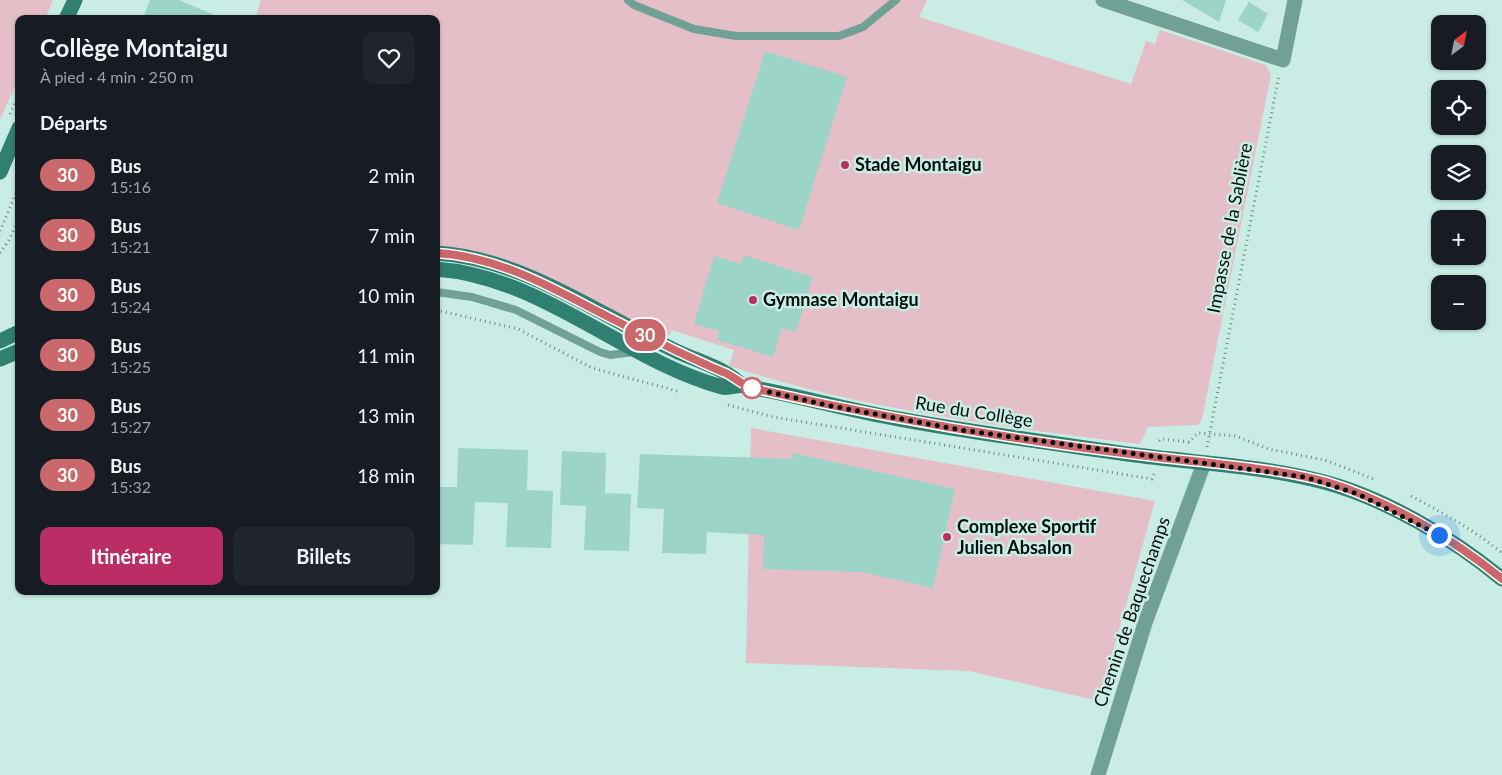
<!DOCTYPE html>
<html lang="fr">
<head>
<meta charset="utf-8">
<style>
	:root { --surface:#171b24; --page:#20242c; --text:#f1f3f6; --muted:#9ea1a6; --accent:#ba2e65 }
	body { margin:0; font-family:Lato,sans-serif; background:var(--page); color:var(--text); height:100vh; display:flex; flex-direction:column; font-size:19px; white-space:nowrap }
	* { box-sizing:border-box; margin:0 }
	p { font-size:16px; color:var(--muted) }
	.icon { flex:none; width:28px; height:28px; fill:none; stroke:currentColor; stroke-width:2; stroke-linecap:round; stroke-linejoin:round }
	.map { position:relative; flex:1; overflow:hidden }
	.drawer { position:absolute; left:15px; top:15px; width:425px; height:580px; display:flex; flex-direction:column; background:var(--surface); border-radius:10px; box-shadow:0 1px 4px #0004 }
	.drawer>* { flex:none }
	.badge { padding:0 10px; border-radius:16px; font-size:18px; line-height:32px }
	.needle { width:32px; rotate:32deg }
	.controls { position:absolute; left:1431px; top:15px; display:grid; gap:10px }
	.controls a { display:grid; place-items:center; width:55px; height:55px; border-radius:10px; background:var(--surface); box-shadow:0 1px 4px #0004; font-size:25px }
	.you { position:absolute; width:25px; height:25px; margin:-12px; border:4px solid #fff; border-radius:50%; background:#1a73e8; box-shadow:0 0 0 8px #1a73e833 }
	.map>.badge { position:absolute; translate:-50% -50%; box-shadow:0 0 0 2px #fff }
	h2 { padding:0 25px; font-size:19px; line-height:45px }
	.round { display:grid; place-items:center; flex:none; width:52px; height:52px; border-radius:10px; background:var(--page) }
	.summary { display:flex; align-items:center; justify-content:space-between; height:85px; padding:0 25px }
	h1 { font-size:24px; font-weight:700; line-height:38px }
	.action { display:flex; gap:10px; margin-top:auto; padding:10px 25px }
	.action a { flex:1; height:58px; border-radius:10px; background:var(--accent); color:#fff; font-size:20px; font-weight:700; line-height:58px; text-align:center }
	.action a+a { background:var(--page); color:var(--text) }
	ul { padding:0; list-style:none }
	li { display:flex; align-items:center; gap:15px; height:60px; padding:0 25px }
	li div { flex:1 }
	li b { display:block; font-size:19px }
	li em { font-style:normal }
	li .badge { min-width:55px; font-weight:700; text-align:center }
	.map>svg:first-child { display:block }
	.green { fill:#e4bfc8 }
	.building { fill:#9dd4c8 }
	.lines { fill:none; stroke-linecap:round; stroke-linejoin:round }
	.path { stroke:#6f8882; stroke-width:3; stroke-dasharray:1 4; stroke-linecap:butt }
	.lane { stroke:#71a196; stroke-width:8 }
	.street { stroke:#71a196; stroke-width:15 }
	.secondary { stroke:#2f8071; stroke-width:15 }
	.line-casing { stroke:#fff; stroke-width:11 }
	.line { stroke:#cb686b; stroke-width:8 }
	.walk { stroke:#04100d; stroke-width:5; stroke-dasharray:0 9 }
	.poi-dot { fill:#ba2e65; stroke:#c9ede4; stroke-width:2 }
	.stop-dot { fill:#fff; stroke:#cb686b; stroke-width:2.5 }
	.labels { text-anchor:middle; stroke-width:5; stroke-linejoin:round; paint-order:stroke }
	.poi-label { font-size:18px; font-weight:bold; fill:#04100d; stroke:#c9ede4; text-anchor:start }
	.street-label { font-size:18px; fill:#04100d; stroke:#c9ede4 }
</style>
</head>
<body>
<div class="map">
<svg width="1502" height="775" viewBox="0 0 1502 775">
	<rect width="100%" height="100%" fill="#c9ede4"/>
	<!-- green -->
	<g class="green">
		<polygon points="0,0 53,0 45,19 19,19 19,77 0,120"/>
		<path d="M261,0h666l-8,17 212,67 15,-43 9,3 5,-14 106,35 5,10 -69,344 -4,6 -50,2 -8,17c-138,-17 -279,-35 -411,-78l5,-16 -62,-20 -5,9c-71,-35 -152,-85 -231,-93v-227h-181z"/>
		<polygon points="751,428 1155,501 1099,701 969,671 746,663"/>
	</g>
	<!-- building -->
	<g class="building">
		<polygon points="150,0 179,0 224,19 143,19"/>
		<polygon points="1182,0 1226,0 1219,22"/>
		<polygon points="1249,2 1268,14 1258,32 1238,20"/>
		<polygon points="765,51 847,77 799,230 717,203"/>
		<polygon points="743,255 813,277 796,332 782,328 773,357 717,340 719,331 694,324 714,256 741,264"/>
		<polygon points="458,448 528,450 527,490 553,491 551,548 506,547 508,503 475,502 473,545 436,544 436,487 457,487"/>
		<polygon points="562,451 606,453 605,493 631,494 629,551 584,550 586,506 560,505"/>
		<polygon points="793,453 955,489 933,588 861,572 763,569 764,535 707,532 706,554 662,553 664,509 637,508 640,454 792,459"/>
	</g>
	<g class="lines">
		<!-- path -->
		<g class="path">
			<polyline points="10,114 19,94"/>
			<polyline points="0,231 19,186"/>
			<polyline points="0,253 9,240 19,218"/>
			<polyline points="436,310 518,329 592,368 681,392"/>
			<polyline points="728,405 773,417 1152,479 1154,474"/>
			<polyline points="1159,441 1161,439 1189,442 1198,433 1236,436 1268,449 1325,460 1376,480"/>
			<polyline points="1207,447 1279,75"/>
			<path d="M1411,496c32,17 63,34 91,57"/>
		</g>
		<!-- lane -->
		<g class="lane">
			<polyline points="628,0 634,5 694,29 736,36 839,36 863,27 896,0"/>
			<polyline points="436,292 472,297 516,310 600,352 610,355 634,352"/>
		</g>
		<!-- street -->
		<g class="street">
			<polyline points="1103,0 1283,60 1295,0"/>
			<polyline points="1098,775 1145,623 1204,463"/>
		</g>
		<!-- secondary -->
		<g class="secondary">
			<polyline points="66,19 75,0"/>
			<polyline points="0,172 19,128"/>
			<path d="M436,253c86,5 162,61 238,97 22,11 50,17 67,35"/>
			<path d="M436,269c107,8 186,90 286,118 8,2 15,-3 22,-1 52,9 103,24 155,33 76,14 153,24 229,35 65,9 132,11 196,28 61,16 130,57 178,97"/>
			<polyline points="0,341 19,332"/>
			<polyline points="0,359 19,351"/>
		</g>
	</g>
	<g class="lines">
		<!-- line casing -->
		<g class="line-casing">
			<path id="line" d="M436,253c57,3 108,30 157,56 43,22 85,44 130,63 11,4 17,12 29,16 105,24 211,43 318,58 44,6 88,12 133,16 41,5 84,9 124,20 62,19 125,56 175,97"/>
		</g>
		<!-- line -->
		<use href="#line" class="line"/>
		<!-- walk -->
		<polyline class="walk" points="752,388 826,405 961,430 1305,477 1358,494 1439,535"/>
	</g>
	<!-- markers -->
	<g class="poi-dot">
		<circle cx="845" cy="165" r="5"/>
		<circle cx="753" cy="300" r="5"/>
		<circle cx="947" cy="537" r="5"/>
	</g>
	<circle class="stop-dot" cx="752" cy="388" r="10"/>
	<g class="labels">
		<!-- poi labels -->
		<g class="poi-label">
			<text x="855" y="171">Stade Montaigu</text>
			<text x="763" y="306">Gymnase Montaigu</text>
			<text x="957" y="533">Complexe Sportif<tspan x="957" dy="21">Julien Absalon</tspan></text>
		</g>
		<!-- street labels -->
		<g class="street-label">
			<text transform="translate(1230 228) rotate(-79)" y="6">Impasse de la Sablière</text>
			<text transform="translate(974 412) rotate(9)" y="6">Rue du Collège</text>
			<text transform="translate(1132 612) rotate(-71)" y="6">Chemin de Baquechamps</text>
		</g>
	</g>
</svg>
<div class="controls">
<a><svg class="needle" viewBox="-14 -14 28 28"><path d="M0-13l5 13h-10z" fill="#e53935"/><path d="M0 13l5-13h-10z" fill="#9ea1a6"/></svg></a>
<a><svg class="icon" aria-label="locate" viewBox="0 0 24 24"><circle cx="12" cy="12" r="6"/><path d="M12 2v4M12 18v4M2 12h4M18 12h4"/></svg></a>
<a><svg class="icon" aria-label="layers" viewBox="0 0 24 24"><path d="M12 4l9 5-9 5-9-5zM3 14l9 5 9-5"/></svg></a>
<a>+</a>
<a>−</a>
</div>
<div class="you" style="left:1439px;top:535px"></div>
<b class="badge" style="left:645px;top:335px;background:#cb686b;color:#fff">30</b>
<section class="drawer">
<div class="summary"><div><h1>Collège Montaigu</h1><p>À pied · 4 min · 250 m</p></div><a class="round"><svg class="icon" aria-label="heart" viewBox="0 0 24 24"><path d="M12 20l-8-8c-3-5 5-10 8-4 3-6 11-1 8 4z"/></svg></a></div>
<h2>Départs</h2>
<ul>
<li><span class="badge" style="background:#cb686b;color:#fff">30</span><div><b>Bus</b><p>15:16</p></div><em>2 min</em></li>
<li><span class="badge" style="background:#cb686b;color:#fff">30</span><div><b>Bus</b><p>15:21</p></div><em>7 min</em></li>
<li><span class="badge" style="background:#cb686b;color:#fff">30</span><div><b>Bus</b><p>15:24</p></div><em>10 min</em></li>
<li><span class="badge" style="background:#cb686b;color:#fff">30</span><div><b>Bus</b><p>15:25</p></div><em>11 min</em></li>
<li><span class="badge" style="background:#cb686b;color:#fff">30</span><div><b>Bus</b><p>15:27</p></div><em>13 min</em></li>
<li><span class="badge" style="background:#cb686b;color:#fff">30</span><div><b>Bus</b><p>15:32</p></div><em>18 min</em></li>
</ul>
<div class="action"><a>Itinéraire</a><a>Billets</a></div>
</section>
</div>
</body>
</html>
